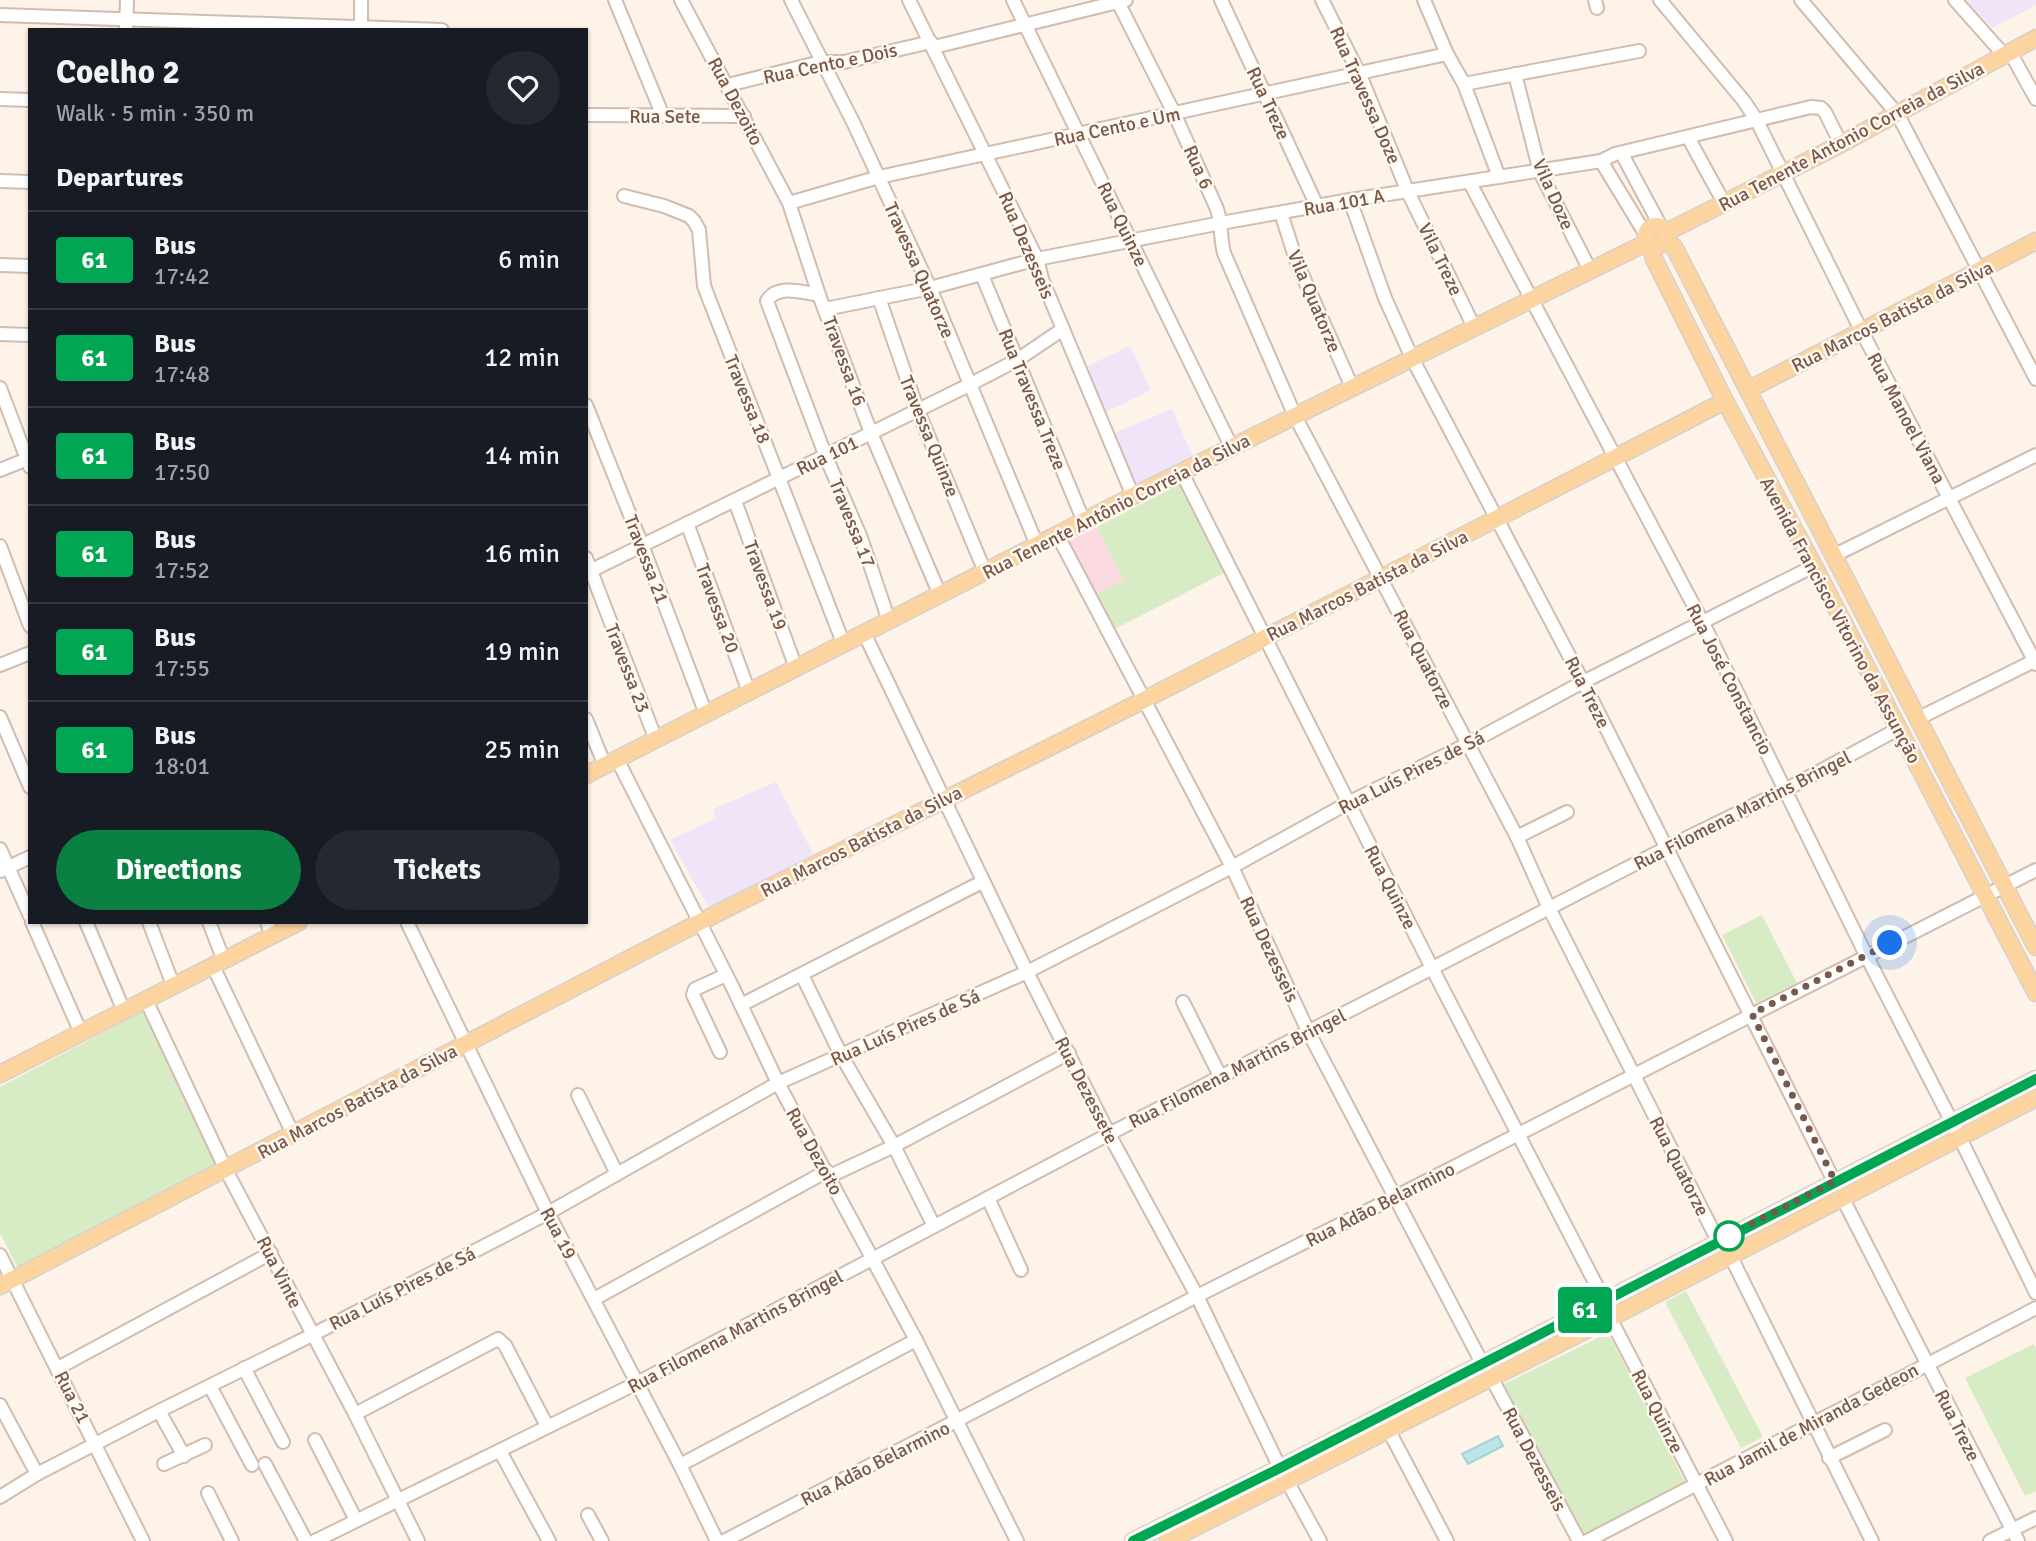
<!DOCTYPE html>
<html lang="en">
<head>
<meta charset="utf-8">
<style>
	:root { --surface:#171b24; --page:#242831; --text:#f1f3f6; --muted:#9ea1a6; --line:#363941; --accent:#0b8043 }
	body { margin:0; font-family:Signika,sans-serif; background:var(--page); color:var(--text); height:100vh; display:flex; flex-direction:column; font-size:26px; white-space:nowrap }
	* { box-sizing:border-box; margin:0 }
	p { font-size:23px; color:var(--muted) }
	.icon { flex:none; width:38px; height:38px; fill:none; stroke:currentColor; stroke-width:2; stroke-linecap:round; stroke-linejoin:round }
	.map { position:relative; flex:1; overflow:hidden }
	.side { position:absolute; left:28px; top:28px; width:560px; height:896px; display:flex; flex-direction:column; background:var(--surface); border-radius:0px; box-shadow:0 2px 5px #0004 }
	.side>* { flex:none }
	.badge { padding:0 14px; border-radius:5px; font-size:24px; line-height:46px }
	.you { position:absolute; width:35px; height:35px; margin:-18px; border:5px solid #fff; border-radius:50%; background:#1a73e8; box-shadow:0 0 0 10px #1a73e833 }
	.map>.badge { position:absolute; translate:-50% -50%; box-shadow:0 0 0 4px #fff }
	h2 { padding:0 28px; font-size:26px; line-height:63px }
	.round { display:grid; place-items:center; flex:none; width:74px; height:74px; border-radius:37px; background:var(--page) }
	.summary { display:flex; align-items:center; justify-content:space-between; height:119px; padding:0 28px }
	h1 { font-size:33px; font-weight:800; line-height:52px }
	.primary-button { display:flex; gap:14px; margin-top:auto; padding:14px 28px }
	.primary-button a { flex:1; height:80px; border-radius:42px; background:var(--accent); color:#fff; font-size:28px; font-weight:800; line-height:80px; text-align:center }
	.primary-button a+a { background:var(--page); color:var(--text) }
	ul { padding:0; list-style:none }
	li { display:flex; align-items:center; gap:21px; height:98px; padding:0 28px; border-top:2px solid var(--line) }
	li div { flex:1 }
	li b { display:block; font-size:26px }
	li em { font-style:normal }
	li .badge { min-width:77px; font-weight:700; text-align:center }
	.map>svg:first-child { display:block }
	.education { fill:#f0e4f9 }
	.medical { fill:#fbdbe1 }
	.green { fill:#d7ebc5 }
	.water { fill:#bbe4e7; stroke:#a1d4d9; stroke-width:2 }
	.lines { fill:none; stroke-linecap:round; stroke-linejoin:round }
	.minor-casing { stroke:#d2bcaf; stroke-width:16 }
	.major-casing { stroke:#d9d0cd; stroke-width:19 }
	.minor { stroke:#fff; stroke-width:12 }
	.major { stroke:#fcd4a0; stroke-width:16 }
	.line-casing { stroke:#fff; stroke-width:16 }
	.line { stroke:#00a651; stroke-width:10 }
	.walk { stroke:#78584b; stroke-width:7; stroke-dasharray:0 12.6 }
	.stop-dot { fill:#fff; stroke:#00a651; stroke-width:3.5 }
	.labels { text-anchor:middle; stroke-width:5; stroke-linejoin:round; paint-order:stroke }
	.street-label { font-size:19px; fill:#78584b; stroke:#fff8ef }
</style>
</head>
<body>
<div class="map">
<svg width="2036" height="1541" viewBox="0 0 2036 1541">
	<rect width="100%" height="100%" fill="#fdf3e8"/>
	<!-- education -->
	<g class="education">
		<polygon points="1966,0 2036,0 2036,5 1992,28"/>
		<polygon points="1130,346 1151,390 1104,413 1083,368"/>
		<polygon points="1172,409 1196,464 1189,466 1179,463 1169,469 1167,477 1135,491 1110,435"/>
		<polygon points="776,782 815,857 709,908 670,840 716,818 713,809"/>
	</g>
	<!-- medical -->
	<polygon class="medical" points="1097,527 1124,580 1094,595 1067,542"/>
	<!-- green -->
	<g class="green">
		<polygon points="1180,484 1226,572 1113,630 1094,595 1124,580 1097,527"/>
		<polygon points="1762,915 1797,983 1756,1003 1722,935"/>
		<polygon points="144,1011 219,1164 18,1268 0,1233 0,1087"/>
		<polygon points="1686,1291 1763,1437 1741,1448 1665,1302"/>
		<polygon points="1608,1333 1685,1482 1581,1538 1504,1384"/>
		<polygon points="2034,1344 2036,1349 2036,1491 2025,1496 1965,1378"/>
	</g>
	<!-- water -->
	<polygon class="water" points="1498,1436 1503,1446 1468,1464 1462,1454"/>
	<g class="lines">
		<!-- minor casing -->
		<g class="minor-casing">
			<g id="minor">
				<polyline points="361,0 361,30"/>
				<polyline points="615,0 663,116"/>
				<polyline points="681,0 789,203 819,295 871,433 940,595"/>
				<polyline points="791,0 854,124 930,288 1037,545"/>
				<polyline points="909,0 1037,259 1042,279 1133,496"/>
				<polyline points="1013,0 1232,448"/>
				<path d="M1117,0l57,113 43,96c5,15 3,29 7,44l71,163 222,421 32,71 169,333"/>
				<polyline points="1221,0 1317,206"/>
				<polyline points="1322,0 1360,75 1408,192 1474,327"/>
				<polyline points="1424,0 1447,54 1464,84 1499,177"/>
				<polyline points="1595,0 1597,8"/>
				<polyline points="1660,0 1743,100 1756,119 1861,330 2036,664"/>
				<polyline points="1801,0 1898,115 2036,379"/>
				<polyline points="1955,0 2004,55"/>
				<polyline points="0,15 442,30"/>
				<polyline points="126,30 127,0"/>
				<polyline points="934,47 1126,0"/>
				<polyline points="2010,52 2036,99"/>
				<polyline points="1515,74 1540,172 1590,270"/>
				<polyline points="1464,84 1639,51"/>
				<polyline points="728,85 821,62 844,62 931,42"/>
				<polyline points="0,99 30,100"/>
				<polyline points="586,115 744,116"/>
				<polyline points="1688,137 1724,203"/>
				<polyline points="1622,154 1661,227"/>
				<polyline points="1601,161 1646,235"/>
				<polyline points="0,181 30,182"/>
				<polyline points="1470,183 1703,623 1866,955 1959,1136 2036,1293"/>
				<polyline points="624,196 664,206 689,216 694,221 699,230 704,286 844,645"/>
				<polyline points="1350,200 1385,298 1412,358 1583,682 1834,1181"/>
				<polyline points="789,203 879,177 1447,54"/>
				<polyline points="1281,213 1297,263 1352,387"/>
				<polyline points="0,265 30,266"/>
				<polyline points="982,275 1084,522"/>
				<path d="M819,295c-17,-3 -42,-11 -52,6l59,156 35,81 28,83"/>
				<polyline points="879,298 918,411 985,572"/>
				<polyline points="825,309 930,288 1037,259 1221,223 1350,200 1601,161 1615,154 1811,107 1821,108 1825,112 1841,144"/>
				<polyline points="0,334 30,335"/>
				<polyline points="0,388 30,467"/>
				<polyline points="586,405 642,545 706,714"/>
				<polyline points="0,470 30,458"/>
				<polyline points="1182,473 1432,968 1604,1300"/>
				<polyline points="735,501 796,668"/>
				<polyline points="687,523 749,692"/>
				<polyline points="1058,536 1232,867 1308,1031 1482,1363"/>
				<polyline points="0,546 30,626"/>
				<polyline points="1833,556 2036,455"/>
				<polyline points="586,558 656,740"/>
				<polyline points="586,573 969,385 1017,360 1063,329"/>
				<polyline points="865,635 1027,972 1109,1134 1197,1296 1280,1468 1320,1541"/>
				<polyline points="0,665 30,653"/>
				<polyline points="0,717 30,787"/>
				<polyline points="586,719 605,766"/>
				<polyline points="1917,719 2036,660"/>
				<polyline points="617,759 732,986 778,1083 916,1340 1017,1541"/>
				<polyline points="1517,837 1567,812"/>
				<polyline points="0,849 30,916"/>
				<polyline points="0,871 30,857"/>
				<polyline points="32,922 81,1033"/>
				<polyline points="86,922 124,1011"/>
				<polyline points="149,922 173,985"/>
				<polyline points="209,922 224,961"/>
				<polyline points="267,922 272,937"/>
				<polyline points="407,922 548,1213 680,1465 717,1541"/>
				<polyline points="213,966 293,1134"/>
				<polyline points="802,975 841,1055 894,1146 934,1226"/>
				<polyline points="146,1000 226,1170 355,1414 418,1541"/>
				<polyline points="1183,1002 1220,1076"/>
				<polyline points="741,1005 982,882"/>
				<polyline points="720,1052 693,995 695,989 726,975"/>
				<polyline points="578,1095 617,1174"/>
				<polyline points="830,1176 894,1146 1069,1053"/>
				<polyline points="1842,1197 2018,1541"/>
				<polyline points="988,1198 1021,1270"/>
				<polyline points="0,1255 143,1541"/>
				<polyline points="1730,1255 1872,1541"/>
				<polyline points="594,1299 827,1171"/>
				<polyline points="1610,1318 1726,1541"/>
				<polyline points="58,1368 271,1253"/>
				<polyline points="244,1368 283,1442"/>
				<polyline points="1491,1377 1579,1541"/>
				<polyline points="210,1386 252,1465"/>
				<polyline points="0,1405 37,1474"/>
				<polyline points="159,1411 184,1456"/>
				<polyline points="355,1414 498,1339 505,1345 547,1426"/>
				<polyline points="1388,1429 1447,1541"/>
				<polyline points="315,1440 356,1520"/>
				<polyline points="500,1451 549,1541"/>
				<polyline points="1829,1458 1885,1430"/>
				<polyline points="164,1464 205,1445"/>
				<polyline points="265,1464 306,1541"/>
				<polyline points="680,1465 916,1340"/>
				<polyline points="208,1493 232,1541"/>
				<polyline points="0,1497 37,1474 159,1411 312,1335 548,1213 778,1083 1027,972 1232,867 1348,803 1468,744 1583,682 1814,566"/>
				<polyline points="588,1515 602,1541"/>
				<polyline points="315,1541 637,1383 1109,1134 1666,848 1785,790 1898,729"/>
				<polyline points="724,1541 1197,1296 1395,1197 2036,870"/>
				<polyline points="1587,1541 2036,1308"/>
				<polyline points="1990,1541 2036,1518"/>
			</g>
		</g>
		<!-- major casing -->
		<g class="major-casing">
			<g id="major">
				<circle cx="1656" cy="236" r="10"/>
				<polyline points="1665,233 1841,144 2036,38"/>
				<polyline points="1666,239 1674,247 2036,947"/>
				<polyline points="1651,245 1654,259 1725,401 1814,566 2036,993"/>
				<polyline points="1748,390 2036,241"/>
				<polyline points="586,775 1133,496 1648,242"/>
				<polyline points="0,1074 299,922"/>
				<polyline points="0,1286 700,922 1144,700 1725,401"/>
				<polyline points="1133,1541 1280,1468 2036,1079"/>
				<polyline points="1168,1541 1610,1318 2036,1098"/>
			</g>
		</g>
		<!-- minor -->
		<use href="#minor" class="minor"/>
		<!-- major -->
		<use href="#major" class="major"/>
	</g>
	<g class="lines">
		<!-- line casing -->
		<g class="line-casing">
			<polyline id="line" points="1133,1541 1280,1468 2036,1079"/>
		</g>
		<!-- line -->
		<use href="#line" class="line"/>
		<!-- walk -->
		<polyline class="walk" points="1729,1236 1718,1241 1835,1181 1752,1014 1890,943"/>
	</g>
	<!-- markers -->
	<circle class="stop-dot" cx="1729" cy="1236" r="14"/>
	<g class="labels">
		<!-- street labels -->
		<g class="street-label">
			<text transform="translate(830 63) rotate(-12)" y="7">Rua Cento e Dois</text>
			<text transform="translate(1366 95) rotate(66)" y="7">Rua Travessa Doze</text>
			<text transform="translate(736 101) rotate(62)" y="7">Rua Dezoito</text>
			<text transform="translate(1269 103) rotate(65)" y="7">Rua Treze</text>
			<text x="665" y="123">Rua Sete</text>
			<text transform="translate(1117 126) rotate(-12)" y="7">Rua Cento e Um</text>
			<text transform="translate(1851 136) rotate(-28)" y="7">Rua Tenente Antonio Correia da Silva</text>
			<text transform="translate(1199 167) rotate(66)" y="7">Rua 6</text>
			<text transform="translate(1554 194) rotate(66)" y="7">Vila Doze</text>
			<text transform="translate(1344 202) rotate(-10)" y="7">Rua 101 A</text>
			<text transform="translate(1123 224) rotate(64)" y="7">Rua Quinze</text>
			<text transform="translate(1027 245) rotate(67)" y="7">Rua Dezesseis</text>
			<text transform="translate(1441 259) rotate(64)" y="7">Vila Treze</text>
			<text transform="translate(920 270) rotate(66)" y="7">Travessa Quatorze</text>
			<text transform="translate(1315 301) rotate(67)" y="7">Vila Quatorze</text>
			<text transform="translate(1892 316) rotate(-27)" y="7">Rua Marcos Batista da Silva</text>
			<text transform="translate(845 361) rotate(70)" y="7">Travessa 16</text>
			<text transform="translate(748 399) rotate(68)" y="7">Travessa 18</text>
			<text transform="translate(1033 399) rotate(68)" y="7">Rua Travessa Treze</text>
			<text transform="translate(1907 418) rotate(62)" y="7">Rua Manoel Viana</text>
			<text transform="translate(930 436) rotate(68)" y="7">Travessa Quinze</text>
			<text transform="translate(827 455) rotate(-26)" y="7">Rua 101</text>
			<text transform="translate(1116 506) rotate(-27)" y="7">Rua Tenente Antônio Correia da Silva</text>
			<text transform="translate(853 523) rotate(68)" y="7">Travessa 17</text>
			<text transform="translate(647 559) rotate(69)" y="7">Travessa 21</text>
			<text transform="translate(766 585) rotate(70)" y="7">Travessa 19</text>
			<text transform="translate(1367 585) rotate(-27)" y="7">Rua Marcos Batista da Silva</text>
			<text transform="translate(718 608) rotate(70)" y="7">Travessa 20</text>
			<text transform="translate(1841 620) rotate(62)" y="7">Avenida Francisco Vitorino da Assunção</text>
			<text transform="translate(1424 659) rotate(63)" y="7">Rua Quatorze</text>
			<text transform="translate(628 668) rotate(69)" y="7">Travessa 23</text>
			<text transform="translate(1730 679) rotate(63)" y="7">Rua José Constancio</text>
			<text transform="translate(1588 692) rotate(63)" y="7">Rua Treze</text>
			<text transform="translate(1411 772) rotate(-27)" y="7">Rua Luís Pires de Sá</text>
			<text transform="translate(1742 810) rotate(-27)" y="7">Rua Filomena Martins Bringel</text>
			<text transform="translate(861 841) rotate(-27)" y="7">Rua Marcos Batista da Silva</text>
			<text transform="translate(1391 887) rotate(63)" y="7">Rua Quinze</text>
			<text transform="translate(1270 949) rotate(65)" y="7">Rua Dezesseis</text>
			<text transform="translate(905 1027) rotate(-24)" y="7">Rua Luís Pires de Sá</text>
			<text transform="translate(1237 1068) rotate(-27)" y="7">Rua Filomena Martins Bringel</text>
			<text transform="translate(1087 1090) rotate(63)" y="7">Rua Dezessete</text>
			<text transform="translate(357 1101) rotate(-28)" y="7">Rua Marcos Batista da Silva</text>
			<text transform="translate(815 1151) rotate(61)" y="7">Rua Dezoito</text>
			<text transform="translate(1680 1166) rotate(63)" y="7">Rua Quatorze</text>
			<text transform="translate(1380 1204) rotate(-27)" y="7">Rua Adão Belarmino</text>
			<text transform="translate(559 1233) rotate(62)" y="7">Rua 19</text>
			<text transform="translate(280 1272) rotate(63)" y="7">Rua Vinte</text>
			<text transform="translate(402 1288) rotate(-27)" y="7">Rua Luís Pires de Sá</text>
			<text transform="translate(735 1331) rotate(-28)" y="7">Rua Filomena Martins Bringel</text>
			<text transform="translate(73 1397) rotate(63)" y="7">Rua 21</text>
			<text transform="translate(1658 1411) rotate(63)" y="7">Rua Quinze</text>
			<text transform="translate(1811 1424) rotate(-28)" y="7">Rua Jamil de Miranda Gedeon</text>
			<text transform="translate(1958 1425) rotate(63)" y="7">Rua Treze</text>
			<text transform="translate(1535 1459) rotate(62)" y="7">Rua Dezesseis</text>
			<text transform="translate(875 1463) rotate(-27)" y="7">Rua Adão Belarmino</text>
		</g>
	</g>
</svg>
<div class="you" style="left:1890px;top:943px"></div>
<b class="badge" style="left:1585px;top:1310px;background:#00a651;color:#fff">61</b>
<section class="side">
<div class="summary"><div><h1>Coelho 2</h1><p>Walk · 5 min · 350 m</p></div><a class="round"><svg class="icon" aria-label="heart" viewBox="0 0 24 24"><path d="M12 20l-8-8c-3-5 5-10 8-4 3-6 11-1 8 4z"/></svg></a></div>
<h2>Departures</h2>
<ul>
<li><span class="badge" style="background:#00a651;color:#fff">61</span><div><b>Bus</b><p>17:42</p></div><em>6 min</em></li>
<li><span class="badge" style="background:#00a651;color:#fff">61</span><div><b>Bus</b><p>17:48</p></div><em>12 min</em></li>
<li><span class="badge" style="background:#00a651;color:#fff">61</span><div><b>Bus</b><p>17:50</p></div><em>14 min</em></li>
<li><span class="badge" style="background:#00a651;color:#fff">61</span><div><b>Bus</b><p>17:52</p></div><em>16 min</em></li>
<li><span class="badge" style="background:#00a651;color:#fff">61</span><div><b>Bus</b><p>17:55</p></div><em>19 min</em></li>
<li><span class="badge" style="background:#00a651;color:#fff">61</span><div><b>Bus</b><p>18:01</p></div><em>25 min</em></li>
</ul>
<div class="primary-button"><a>Directions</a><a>Tickets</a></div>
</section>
</div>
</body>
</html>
